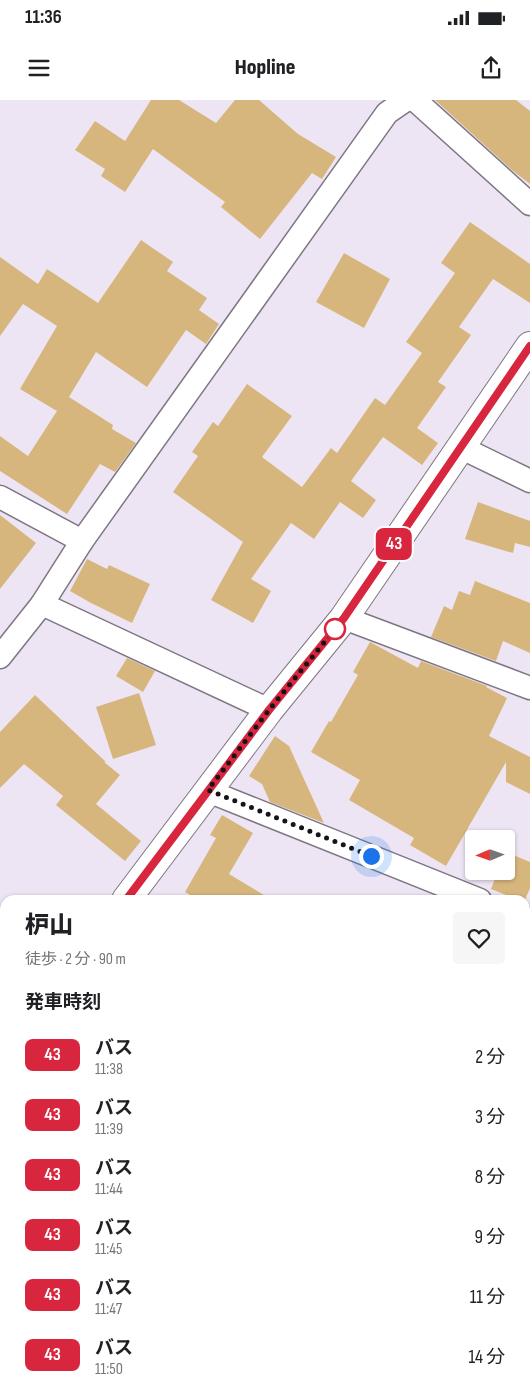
<!DOCTYPE html>
<html lang="ja">
<head>
<meta charset="utf-8">
<style>
	:root { --surface:#fff; --page:#f6f6f6; --text:#202124; --muted:#757577 }
	body { margin:0; font-family:"Sofia Sans Condensed","Noto Sans JP",sans-serif; background:var(--page); color:var(--text); height:100vh; display:flex; flex-direction:column; font-size:19px; white-space:nowrap }
	* { box-sizing:border-box; margin:0 }
	p { font-size:16px; color:var(--muted) }
	.icon { flex:none; width:28px; height:28px; fill:none; stroke:currentColor; stroke-width:2; stroke-linecap:round; stroke-linejoin:round }
	.map { position:relative; flex:1; overflow:hidden }
	.panel { position:absolute; left:0px; top:795px; width:530px; height:500px; display:flex; flex-direction:column; background:var(--surface); border-radius:15px 15px 0 0; box-shadow:0 1px 4px #0004 }
	.panel>* { flex:none }
	.badge { padding:0 10px; border-radius:8px; font-size:18px; line-height:32px }
	.needle { width:32px; rotate:268deg }
	.controls { position:absolute; left:465px; top:730px; display:grid; gap:10px }
	.controls a { display:grid; place-items:center; width:50px; height:50px; border-radius:5px; background:var(--surface); box-shadow:0 1px 4px #0004; font-size:25px }
	.you { position:absolute; width:25px; height:25px; margin:-12px; border:4px solid #fff; border-radius:50%; background:#1a73e8; box-shadow:0 0 0 8px #1a73e833 }
	.map>.badge { position:absolute; translate:-50% -50%; box-shadow:0 0 0 2px #fff }
	h2 { padding:0 25px; font-size:19px; line-height:45px }
	.round { display:grid; place-items:center; flex:none; width:52px; height:52px; border-radius:5px; background:var(--page) }
	.overview { display:flex; align-items:center; justify-content:space-between; height:85px; padding:0 25px }
	h1 { font-size:24px; font-weight:800; line-height:38px }
	ul { padding:0; list-style:none }
	li { display:flex; align-items:center; gap:15px; height:60px; padding:0 25px }
	li div { flex:1 }
	li b { display:block; font-size:19px }
	li em { font-style:normal }
	li .badge { min-width:55px; font-weight:700; text-align:center }
	.status { display:flex; justify-content:space-between; align-items:center; height:35px; padding:0 25px; background:var(--surface); direction:ltr }
	.status svg { height:14px; fill:currentColor }
	header { display:flex; justify-content:space-between; align-items:center; height:65px; padding:0 25px; background:var(--surface); font-size:22px; font-weight:800 }
	.map>svg:first-child { display:block }
	.park { fill:#cab0da }
	.lines { fill:none; stroke-linecap:round; stroke-linejoin:round }
	.stream { stroke:#a787ba; stroke-width:9 }
	.building { fill:#d7b67e }
	.minor-casing { stroke:#7e7683; stroke-width:25 }
	.primary-casing { stroke:#7e7683; stroke-width:30 }
	.minor { stroke:#fff; stroke-width:22 }
	.primary { stroke:#fff; stroke-width:28 }
	.line-casing { stroke:#fff; stroke-width:11 }
	.line { stroke:#d7263d; stroke-width:8 }
	.walk { stroke:#171419; stroke-width:5; stroke-dasharray:0 9 }
	.stop-dot { fill:#fff; stroke:#d7263d; stroke-width:2.5 }
</style>
</head>
<body>
<div class="status"><b>11:36</b><svg viewBox="0 0 49 12"><path d="M0 12V9h3v3zM5 12V6h3v6zM10 12V3h3v9zM15 12V0h3v12zM26 1h20v11H26zM47 4h2v5h-2z"/></svg></div>
<header><svg class="icon" aria-label="menu" viewBox="0 0 24 24"><path d="M4 6h16M4 12h16M4 18h16"/></svg>Hopline<svg class="icon" aria-label="share" viewBox="0 0 24 24"><path d="M12 15V3M7 8l5-5 5 5M5 13v7h14v-7"/></svg></header>
<div class="map">
<svg width="530" height="1295" viewBox="0 0 530 1295">
	<rect width="100%" height="100%" fill="#eee5f4"/>
	<!-- park -->
	<polygon class="park" points="5,1210 5,1290 454,1290 454,1295 0,1295 0,1217"/>
	<g class="lines">
		<!-- stream -->
		<polyline class="stream" points="525,1080 530,1078"/>
	</g>
	<!-- building -->
	<g class="building">
		<polygon points="151,0 179,0 216,23 235,0 259,0 298,34 336,57 322,79 312,73 260,139 221,107 225,102 153,49 125,92 101,76 105,69 75,50 95,21 125,41"/>
		<polygon points="435,0 516,0 530,11 530,84 513,71"/>
		<polygon points="470,122 530,164 530,203 493,179 459,227 471,235 438,282 446,287 417,328 438,343 422,365 383,337 351,381 376,400 363,418 340,402 314,439 291,423 251,479 271,491 253,523 211,500 243,442 173,392 198,356 192,352 213,322 218,326 247,284 292,316 262,357 302,387 331,348 337,353 375,298 385,305 422,253 406,242 455,173 441,163"/>
		<polygon points="141,140 173,162 167,171 207,198 199,210 219,224 206,244 186,230 147,287 96,252 69,297 113,325 112,329 136,343 115,372 100,364 67,414 0,371 0,336 28,356 57,311 20,289 57,226 23,204 0,236 0,157 38,184 47,169 98,203"/>
		<polygon points="344,153 390,179 364,228 316,202"/>
		<polygon points="478,402 530,421 530,447 515,443 513,453 465,439"/>
		<polygon points="0,415 36,443 0,489"/>
		<polygon points="87,459 107,469 109,465 150,484 132,523 91,503 70,491"/>
		<polygon points="475,481 530,503 530,553 503,541 496,561 431,537 444,506 452,510 459,491 470,495"/>
		<polygon points="370,542 418,568 421,561 487,586 486,587 507,598 489,636 530,657 530,694 506,682 506,662 446,766 410,745 414,738 349,700 360,680 311,652 329,621 331,622 358,575 353,572"/>
		<polygon points="127,558 155,571 143,592 116,576"/>
		<polygon points="139,593 156,645 113,659 96,607"/>
		<polygon points="35,595 106,662 104,662 120,675 96,704 141,741 125,761 56,705 63,696 24,664 0,688 0,632"/>
		<polygon points="275,636 289,646 324,723 270,702 262,684 249,676"/>
		<polygon points="222,715 253,733 229,774 272,800 199,800 185,792 216,738 210,735"/>
		<polygon points="506,752 530,762 530,788 525,800 519,800 491,789 498,771 506,771"/>
	</g>
	<g class="lines">
		<!-- minor casing -->
		<g class="minor-casing">
			<g id="minor">
				<polyline points="415,0 530,104"/>
				<polyline points="460,347 530,381"/>
				<polyline points="0,397 82,441"/>
				<polyline points="344,518 530,588"/>
				<polyline points="0,557 42,504"/>
				<polyline points="269,610 42,504 82,441 387,13 406,0"/>
				<polyline points="208,691 480,800"/>
				<polyline points="525,818 530,820"/>
				<polyline points="525,876 530,870"/>
				<polyline points="0,907 5,911"/>
				<polyline points="0,1146 5,1148"/>
				<polyline points="525,1166 530,1165"/>
				<polyline points="517,1290 517,1295"/>
			</g>
		</g>
		<!-- primary casing -->
		<g class="primary-casing">
			<g id="primary">
				<polyline points="126,800 269,610 344,518 530,246"/>
				<polyline points="0,962 5,956"/>
			</g>
		</g>
		<!-- minor -->
		<use href="#minor" class="minor"/>
		<!-- primary -->
		<use href="#primary" class="primary"/>
	</g>
	<g class="lines">
		<!-- line casing -->
		<g class="line-casing">
			<polyline id="line" points="126,800 269,610 344,518 530,246"/>
		</g>
		<!-- line -->
		<use href="#line" class="line"/>
		<!-- walk -->
		<polyline class="walk" points="335,529 269,610 208,690 371,756"/>
	</g>
	<!-- markers -->
	<circle class="stop-dot" cx="335" cy="529" r="10"/>
</svg>
<div class="controls">
<a><svg class="needle" viewBox="-14 -14 28 28"><path d="M0-13l5 13h-10z" fill="#e53935"/><path d="M0 13l5-13h-10z" fill="#757577"/></svg></a>
</div>
<div class="you" style="left:371px;top:756px"></div>
<b class="badge" style="left:394px;top:444px;background:#d7263d;color:#fff">43</b>
<section class="panel">
<div class="overview"><div><h1>枦山</h1><p>徒歩 · 2 分 · 90 m</p></div><a class="round"><svg class="icon" aria-label="heart" viewBox="0 0 24 24"><path d="M12 20l-8-8c-3-5 5-10 8-4 3-6 11-1 8 4z"/></svg></a></div>
<h2>発車時刻</h2>
<ul>
<li><span class="badge" style="background:#d7263d;color:#fff">43</span><div><b>バス</b><p>11:38</p></div><em>2 分</em></li>
<li><span class="badge" style="background:#d7263d;color:#fff">43</span><div><b>バス</b><p>11:39</p></div><em>3 分</em></li>
<li><span class="badge" style="background:#d7263d;color:#fff">43</span><div><b>バス</b><p>11:44</p></div><em>8 分</em></li>
<li><span class="badge" style="background:#d7263d;color:#fff">43</span><div><b>バス</b><p>11:45</p></div><em>9 分</em></li>
<li><span class="badge" style="background:#d7263d;color:#fff">43</span><div><b>バス</b><p>11:47</p></div><em>11 分</em></li>
<li><span class="badge" style="background:#d7263d;color:#fff">43</span><div><b>バス</b><p>11:50</p></div><em>14 分</em></li>
</ul>
</section>
</div>
</body>
</html>
